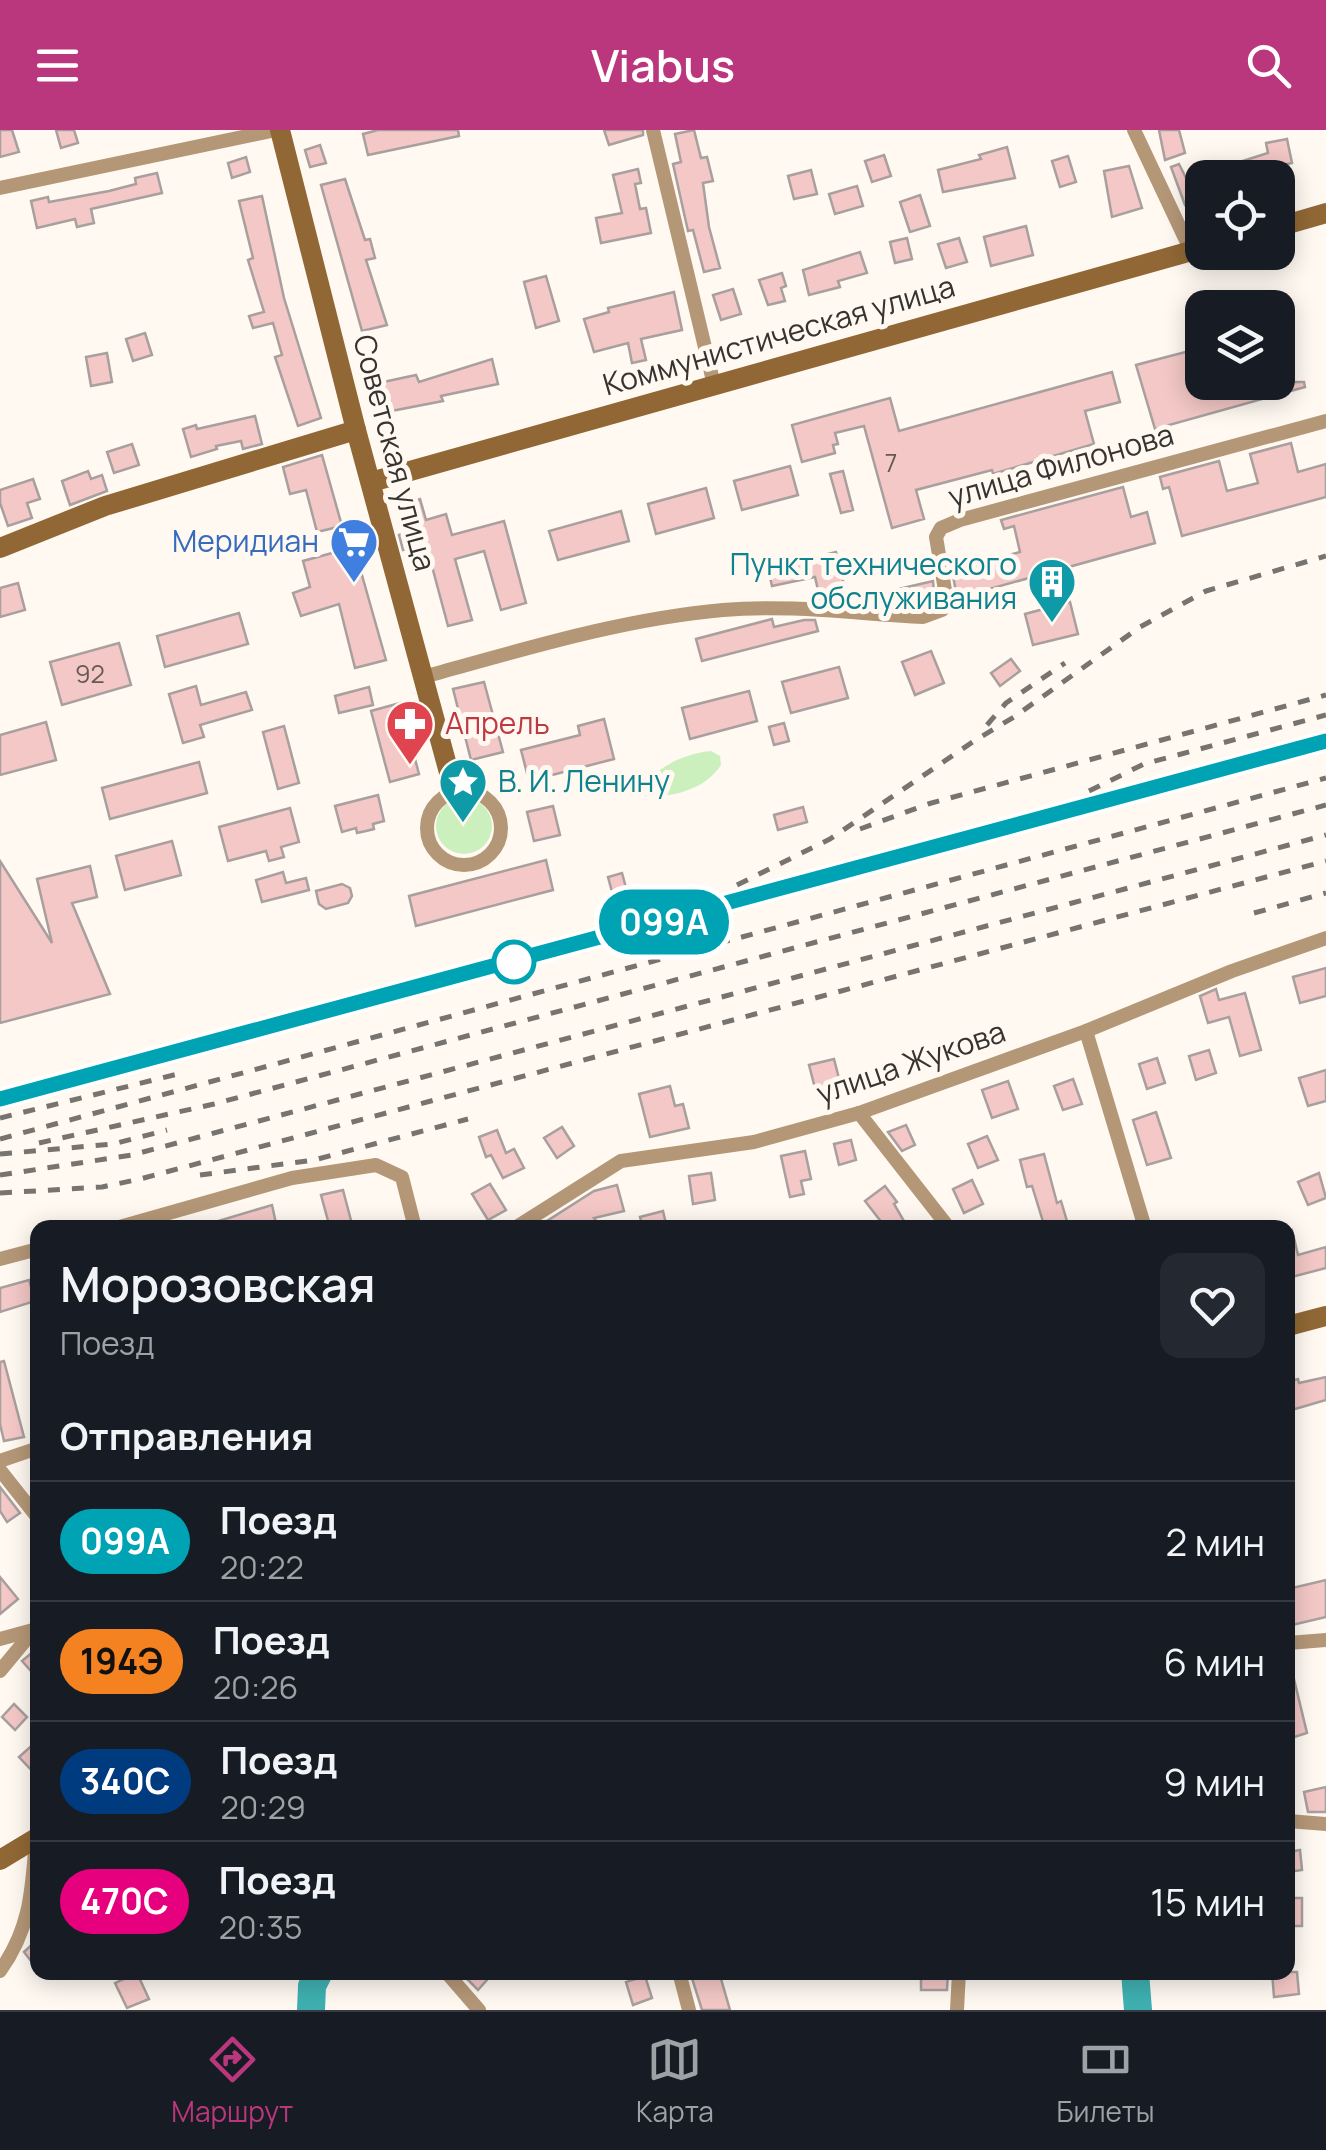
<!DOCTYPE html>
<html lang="ru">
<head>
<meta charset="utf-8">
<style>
	:root { --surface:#171b24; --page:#242831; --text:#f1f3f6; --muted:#9ea1a6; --line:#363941; --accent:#bb377d }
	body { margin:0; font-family:Manrope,sans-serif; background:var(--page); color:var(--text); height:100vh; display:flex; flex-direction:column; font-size:38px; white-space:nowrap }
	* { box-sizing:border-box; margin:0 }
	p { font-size:32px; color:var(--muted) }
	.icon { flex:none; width:55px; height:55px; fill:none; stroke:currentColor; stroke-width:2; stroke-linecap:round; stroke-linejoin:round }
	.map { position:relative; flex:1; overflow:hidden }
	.side { position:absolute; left:30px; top:1090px; width:1265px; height:760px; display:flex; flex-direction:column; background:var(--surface); border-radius:20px; box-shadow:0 5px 25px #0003 }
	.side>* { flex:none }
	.badge { padding:0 20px; border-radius:32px; font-size:35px; line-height:65px }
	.buttons { position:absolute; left:1185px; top:30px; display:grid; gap:20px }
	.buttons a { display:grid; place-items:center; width:110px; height:110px; border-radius:20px; background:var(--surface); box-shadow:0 5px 25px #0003; font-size:50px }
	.map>.badge { position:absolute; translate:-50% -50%; box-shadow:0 0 0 5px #fff }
	h2 { padding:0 30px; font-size:38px; line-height:90px }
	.round { display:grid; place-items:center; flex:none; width:105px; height:105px; border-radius:20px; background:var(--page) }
	.head { display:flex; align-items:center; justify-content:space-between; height:170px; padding:0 30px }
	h1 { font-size:48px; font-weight:600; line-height:75px }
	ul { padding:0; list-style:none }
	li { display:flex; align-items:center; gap:30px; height:120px; padding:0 30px; border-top:2px solid var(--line) }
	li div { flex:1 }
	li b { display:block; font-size:38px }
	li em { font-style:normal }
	li .badge { min-width:110px; font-weight:700; text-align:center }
	header { display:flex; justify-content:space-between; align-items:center; height:130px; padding:0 30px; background:var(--accent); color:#fff; font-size:45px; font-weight:600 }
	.dock { display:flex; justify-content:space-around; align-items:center; height:140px; border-top:2px solid var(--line); background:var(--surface); font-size:28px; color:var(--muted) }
	.dock a { display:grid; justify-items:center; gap:5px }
	.dock .selected { color:var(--accent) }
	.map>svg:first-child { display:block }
	.green { fill:#ccf0bd }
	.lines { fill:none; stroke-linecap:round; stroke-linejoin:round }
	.river { stroke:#3fb0b1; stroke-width:28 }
	.building { fill:#f3c8c6; stroke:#a89f9e; stroke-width:2.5 }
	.street { stroke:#b49777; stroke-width:14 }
	.secondary { stroke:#916835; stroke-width:20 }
	.rail { stroke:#777470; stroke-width:5; stroke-dasharray:12 12; stroke-linecap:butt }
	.line-casing { stroke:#fff; stroke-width:22 }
	.line { stroke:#00a3b4; stroke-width:15 }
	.stop-dot { fill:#fff; stroke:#00a3b4; stroke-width:5 }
	.labels { text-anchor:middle; stroke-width:10; stroke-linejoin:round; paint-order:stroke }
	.number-label { font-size:25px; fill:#655956 }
	.street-label { font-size:30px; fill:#363431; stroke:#fff9f2 }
	.shop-label { font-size:30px; fill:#366cbe; stroke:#fff9f2; text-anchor:end }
	.culture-label { font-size:30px; fill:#0d838f; stroke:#fff9f2; text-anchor:end }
	.health-label { font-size:30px; fill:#be3a42; stroke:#fff9f2; text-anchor:start }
</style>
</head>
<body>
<header><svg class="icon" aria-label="menu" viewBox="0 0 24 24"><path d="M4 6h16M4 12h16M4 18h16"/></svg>Viabus<svg class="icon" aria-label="search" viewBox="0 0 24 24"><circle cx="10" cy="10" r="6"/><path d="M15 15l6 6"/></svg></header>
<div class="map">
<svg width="1326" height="1880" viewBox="0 0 1326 1880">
	<rect width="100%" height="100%" fill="#fff9f2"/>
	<!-- green -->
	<g class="green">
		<path d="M711,621l9,5 1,9c-15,24 -49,33 -76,31l-2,-9c15,-21 43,-34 68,-36z"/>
		<circle cx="464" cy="696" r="28"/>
	</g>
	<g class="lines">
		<!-- river -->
		<g class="river">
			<polyline points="1135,1842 1138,1880"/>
			<polyline points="311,1880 312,1856 319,1842"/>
		</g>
	</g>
	<!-- building -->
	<g class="building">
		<polygon points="0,0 12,0 19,22 0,27"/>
		<polygon points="56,0 74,0 78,13 61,18"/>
		<polygon points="378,0 458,0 459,6 368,25 363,4"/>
		<polygon points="604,0 643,0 643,5 609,15"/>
		<polygon points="694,0 701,28 707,27 713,51 703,53 709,97 720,138 704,142 693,100 688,101 673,34 681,32 675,4"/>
		<polygon points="1159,0 1179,0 1185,23 1165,30"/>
		<polygon points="1287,9 1292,33 1247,43 1249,48 1199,48 1199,45 1268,23 1266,13"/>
		<polygon points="320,15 326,33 310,37 305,20"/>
		<polygon points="1007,17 1015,48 943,62 938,40 981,29 979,25"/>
		<polygon points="884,25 891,46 872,52 865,31"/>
		<polygon points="1068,26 1076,52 1060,57 1052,31"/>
		<polygon points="246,27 250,42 232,48 228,33"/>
		<polygon points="1179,34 1198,72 1185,75 1171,37"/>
		<polygon points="1129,36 1142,78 1112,87 1104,41"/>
		<polygon points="638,39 641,53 635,54 640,79 646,78 651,103 601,113 596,88 622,83 613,45"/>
		<polygon points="811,40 817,64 794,69 788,46"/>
		<polygon points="157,43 162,63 91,79 94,93 77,97 75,89 37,98 31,71 48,67 49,72 109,61 136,54 135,48"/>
		<polygon points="345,49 365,110 370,109 375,128 366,130 387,195 362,201 321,55"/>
		<polygon points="857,56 863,76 835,84 829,64"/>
		<polygon points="920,65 930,96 910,102 900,72"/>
		<polygon points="262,66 284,168 321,288 298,296 275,227 282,225 273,193 253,198 249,186 264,182 248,130 253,128 239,71"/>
		<polygon points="1026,96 1033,125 991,136 984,107"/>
		<polygon points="907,108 912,129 895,133 890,112"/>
		<polygon points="959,108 967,132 946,138 938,114"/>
		<polygon points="860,122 867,143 838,151 840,157 809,165 803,140"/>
		<polygon points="782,143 786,156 781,158 785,171 768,175 759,150"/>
		<polygon points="546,146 559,191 536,198 524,152"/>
		<polygon points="733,159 741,184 721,190 713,165"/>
		<polygon points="674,162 682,200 641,209 646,230 632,233 628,213 594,222 584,189 609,182 608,178"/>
		<polygon points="145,203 152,225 133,231 126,209"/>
		<polygon points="1193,220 1205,265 1209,267 1265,252 1278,252 1278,249 1288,246 1289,252 1304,252 1305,257 1155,299 1136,235"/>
		<polygon points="107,223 112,252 91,256 86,227"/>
		<polygon points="492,229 498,254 441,266 443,271 381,283 374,254 416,245 419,252"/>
		<polygon points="1112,242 1120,272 1085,281 1094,314 993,344 992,340 916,360 924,389 892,398 864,296 835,303 838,314 833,315 835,323 802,332 792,295 890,268 899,301"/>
		<polygon points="255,286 262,314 243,319 241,311 216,316 217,319 191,327 183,299 196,295 197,299"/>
		<polygon points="1291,313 1298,342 1326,334 1326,367 1182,406 1169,357 1163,359 1160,347 1219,331 1227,361 1258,353 1250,324"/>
		<polygon points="132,314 139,335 114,343 107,322"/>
		<polygon points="322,325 342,396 317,402 306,360 290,364 283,337"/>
		<polygon points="790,336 798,365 742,380 734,351"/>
		<polygon points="88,341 91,349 102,345 107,361 70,375 62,351"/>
		<polygon points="843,341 853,380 841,383 830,344"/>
		<polygon points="33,349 40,369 27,373 32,388 8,396 0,373 0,360"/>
		<polygon points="1123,357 1131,387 1147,382 1155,413 957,468 952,440 1020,422 1014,396 1004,399 1001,390"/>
		<polygon points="706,358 714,388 656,404 648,374"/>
		<polygon points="420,369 426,390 446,384 452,405 504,391 526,473 501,480 484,421 455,429 472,490 448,496 426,414 403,420 399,405 415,401 408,373"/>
		<polygon points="621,381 629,411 558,430 549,401"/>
		<polygon points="354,417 386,530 355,538 339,474 301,486 293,463 310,457 303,431"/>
		<polygon points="836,422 846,463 820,469 815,447 772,456 768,439"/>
		<polygon points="933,451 935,471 915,476 893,475 890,461"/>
		<polygon points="18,453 25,480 0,487 0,458"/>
		<polygon points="1070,472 1078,504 1033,515 1025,484"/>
		<polygon points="239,483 248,514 165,537 157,506"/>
		<polygon points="772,489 774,497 804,490 815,490 818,501 702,531 696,509"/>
		<polygon points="119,513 131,555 62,575 50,532"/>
		<polygon points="931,521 944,553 915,565 902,532"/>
		<polygon points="1011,529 1020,541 1000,556 991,543"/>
		<polygon points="839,537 848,568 791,583 782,552"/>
		<polygon points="484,552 503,622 471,630 453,559"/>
		<polygon points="196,556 201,575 246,562 252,580 200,595 204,607 183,613 169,564"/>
		<polygon points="369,557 373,575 339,583 335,566"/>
		<polygon points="749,561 757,591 690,609 682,578"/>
		<polygon points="400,573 419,644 390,652 371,581"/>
		<polygon points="604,589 614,629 529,651 521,620 580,605 578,596"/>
		<polygon points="46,592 56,630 0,645 0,605"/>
		<polygon points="784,593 789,611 774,615 769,597"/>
		<polygon points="284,596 299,653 278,659 263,602"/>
		<polygon points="199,632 207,663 110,689 102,658"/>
		<polygon points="378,665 384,691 373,694 374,699 366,701 357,703 356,698 342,702 335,676"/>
		<polygon points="553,676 560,705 534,711 527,682"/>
		<polygon points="803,677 807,692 778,700 774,685"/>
		<polygon points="290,678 299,712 281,717 284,727 269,731 266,721 228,731 219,697"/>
		<polygon points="172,711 181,745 125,760 116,726"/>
		<polygon points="546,730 553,760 416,796 409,766"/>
		<polygon points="0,731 52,813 37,749 90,736 97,767 72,773 110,864 0,893"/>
		<polygon points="283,742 286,753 306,748 309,760 262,772 256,750"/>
		<polygon points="622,743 628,765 614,769 608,747"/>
		<polygon points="342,754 350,758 352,766 348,773 326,779 319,774 316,761"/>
		<polygon points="1326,838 1326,866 1300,873 1293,847"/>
		<polygon points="1216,859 1219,870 1245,863 1261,920 1240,926 1229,887 1208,893 1200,866"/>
		<polygon points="1209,920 1216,943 1196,950 1189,926"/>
		<polygon points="1157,928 1165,953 1147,959 1139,934"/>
		<polygon points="834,929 841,956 816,962 809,935"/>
		<polygon points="1326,940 1326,971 1308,976 1299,948"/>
		<polygon points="1073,949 1082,974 1063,980 1054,956"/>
		<polygon points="1008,951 1018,979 992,988 982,960"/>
		<polygon points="670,956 675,976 683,974 689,998 650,1007 639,964"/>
		<polygon points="1156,982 1171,1028 1147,1035 1133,990"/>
		<polygon points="906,995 915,1015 902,1021 888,1002"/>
		<polygon points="562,997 574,1016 557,1028 544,1008"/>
		<polygon points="497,1000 506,1023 514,1019 524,1038 503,1048 491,1025 486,1027 479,1007"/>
		<polygon points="987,1006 998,1030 978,1038 968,1014"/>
		<polygon points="851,1010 856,1030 839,1035 834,1014"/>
		<polygon points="805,1021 811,1049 801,1051 804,1064 790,1067 781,1026"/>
		<polygon points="1044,1024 1057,1073 1061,1071 1069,1098 1045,1098 1032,1056 1027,1057 1020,1030"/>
		<polygon points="711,1043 715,1070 693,1074 689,1046"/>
		<polygon points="1319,1043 1326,1068 1308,1075 1298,1052"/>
		<polygon points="972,1050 983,1074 964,1083 953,1059"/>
		<polygon points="490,1054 506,1080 488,1090 472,1064"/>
		<polygon points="617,1055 624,1081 594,1088 597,1092 589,1098 536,1098 594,1061"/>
		<polygon points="885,1056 897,1072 894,1074 908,1098 886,1098 865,1071"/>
		<polygon points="343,1060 353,1098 330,1098 321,1065"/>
		<polygon points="272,1075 277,1098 209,1098 208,1094"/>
		<polygon points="663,1081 667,1098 643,1098 640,1087"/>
		<polygon points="1292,1100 1298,1125 1326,1117 1326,1138 1288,1148 1288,1101"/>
		<polygon points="29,1150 35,1171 0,1182 0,1158"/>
		<polygon points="4,1231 24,1307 4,1311 0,1294 0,1232"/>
		<polygon points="1326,1247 1326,1270 1288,1281 1288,1252 1298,1249 1299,1253"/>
		<polygon points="0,1357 20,1383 7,1392 0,1381"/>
		<polygon points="0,1447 18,1469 0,1484"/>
		<polygon points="1326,1450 1326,1487 1288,1496 1288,1459"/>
		<polygon points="38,1518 38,1549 22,1531"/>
		<polygon points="1292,1541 1307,1603 1288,1609 1288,1542"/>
		<polygon points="14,1574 27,1587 15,1600 2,1587"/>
		<polygon points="38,1610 38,1647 19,1627"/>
		<polygon points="1326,1657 1326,1682 1308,1682 1304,1662"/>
		<polygon points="1300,1720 1302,1740 1288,1742 1288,1722"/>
		<rect x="1288" y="1768" width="14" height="28"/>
		<polygon points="38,1809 38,1840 24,1822"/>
		<polygon points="460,1842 494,1842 478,1860"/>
		<polygon points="690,1842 719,1842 730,1880 702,1880"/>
		<polygon points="921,1842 948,1842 947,1860 921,1860"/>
		<polygon points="1272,1842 1297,1842 1299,1864 1274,1867"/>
		<polygon points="137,1843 149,1869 127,1878 115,1853"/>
		<polygon points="645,1846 652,1868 633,1875 626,1852"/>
	</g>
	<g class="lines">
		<!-- street -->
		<g class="street">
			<polyline points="653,0 714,255"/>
			<polyline points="1134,0 1191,121"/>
			<polyline points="0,58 276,0"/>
			<path d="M423,547c99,-27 198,-58 300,-67 67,-6 134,4 200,7l19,-7 5,-8 -11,-65 5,-9 19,-8 366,-99"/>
			<circle cx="464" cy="698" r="37"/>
			<polyline points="1086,901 1145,1098"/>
			<polyline points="859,983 949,1098"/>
			<polyline points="116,1098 292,1048 376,1035 402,1047 415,1098"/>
			<polyline points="515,1098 621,1031 754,1012 859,983 1086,901 1232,841 1326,808"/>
			<polyline points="0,1129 38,1119"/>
			<polyline points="0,1331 38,1318"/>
			<polyline points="0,1340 38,1388"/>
			<polyline points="0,1509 33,1500"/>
			<polyline points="1288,1513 1326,1510"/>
			<polyline points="0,1541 34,1500"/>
			<polyline points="1288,1691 1326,1694"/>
			<path d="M0,1841c31,-43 32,-82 36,-133"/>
			<polyline points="446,1842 479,1880"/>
			<polyline points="679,1842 689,1880"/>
			<polyline points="957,1880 959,1842"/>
		</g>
		<!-- secondary -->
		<g class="secondary">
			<polyline points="280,0 356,300 454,661"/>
			<polyline points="1278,97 1326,83"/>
			<polyline points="371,352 1202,118"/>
			<polyline points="0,418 105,376 356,300"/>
			<polyline points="1288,1196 1326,1186"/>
			<polyline points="0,1730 38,1707"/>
		</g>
		<!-- rail -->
		<g class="rail">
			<polyline points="987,595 1006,573 1065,533"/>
			<polyline points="1089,661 1144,634 1326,585"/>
			<polyline points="860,699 928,674 1326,565"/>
			<polyline points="737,755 830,709 974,611 1014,587 1140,497 1206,461 1326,426"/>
			<polyline points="1254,783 1326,763"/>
			<polyline points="0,969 1326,611"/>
			<polyline points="0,988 186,942"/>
			<polyline points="0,1009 1326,648"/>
			<polyline points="39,1013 214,974 1326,675"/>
			<polyline points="0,1024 113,1014 167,1000"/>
			<polyline points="0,1045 132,1025 1326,705"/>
			<polyline points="200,1045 314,1030 468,989"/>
			<polyline points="0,1063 102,1057 140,1049 1326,731"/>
		</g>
	</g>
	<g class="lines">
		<!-- line casing -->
		<g class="line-casing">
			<polyline id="line" points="0,969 1326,611"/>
		</g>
		<!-- line -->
		<use href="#line" class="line"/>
	</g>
	<!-- icons -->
	<defs>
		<g id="supermarket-pin" transform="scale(2.5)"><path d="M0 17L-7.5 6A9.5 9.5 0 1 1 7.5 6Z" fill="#3f7fe0" stroke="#fff9f2"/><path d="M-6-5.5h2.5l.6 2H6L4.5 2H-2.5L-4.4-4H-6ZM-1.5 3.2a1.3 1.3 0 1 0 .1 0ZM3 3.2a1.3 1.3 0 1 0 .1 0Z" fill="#fff"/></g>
		<g id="building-pin" transform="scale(2.5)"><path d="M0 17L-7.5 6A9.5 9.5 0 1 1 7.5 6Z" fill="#0f9aa8" stroke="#fff9f2"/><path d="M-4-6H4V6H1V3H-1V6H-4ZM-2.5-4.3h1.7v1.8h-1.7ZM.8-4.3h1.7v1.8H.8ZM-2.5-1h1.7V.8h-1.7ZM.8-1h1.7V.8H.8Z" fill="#fff"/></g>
		<g id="pharmacy-pin" transform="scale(2.5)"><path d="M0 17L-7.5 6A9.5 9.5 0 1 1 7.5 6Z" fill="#e0444e" stroke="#fff9f2"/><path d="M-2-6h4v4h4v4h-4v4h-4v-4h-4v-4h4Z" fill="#fff"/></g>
		<g id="sight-pin" transform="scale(2.5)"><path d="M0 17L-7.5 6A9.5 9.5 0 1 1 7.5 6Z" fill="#0f9aa8" stroke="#fff9f2"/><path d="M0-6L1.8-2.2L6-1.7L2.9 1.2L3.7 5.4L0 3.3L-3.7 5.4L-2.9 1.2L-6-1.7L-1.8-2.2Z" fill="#fff"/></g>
	</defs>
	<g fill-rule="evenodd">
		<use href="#supermarket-pin" x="354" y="412"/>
		<use href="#building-pin" x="1052" y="452"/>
		<use href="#pharmacy-pin" x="410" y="594"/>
		<use href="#sight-pin" x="463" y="652"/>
	</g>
	<!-- markers -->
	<circle class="stop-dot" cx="514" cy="832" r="20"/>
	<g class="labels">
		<!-- number labels -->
		<g class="number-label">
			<text x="891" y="342">7</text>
			<text x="90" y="553">92</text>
		</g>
		<!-- street labels -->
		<g class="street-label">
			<text transform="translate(779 206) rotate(-16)" y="10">Коммунистическая улица</text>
			<text transform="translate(394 323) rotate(75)" y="10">Советская улица</text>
			<text transform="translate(1061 336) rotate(-16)" y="10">улица Филонова</text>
			<text transform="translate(911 933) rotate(-19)" y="10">улица Жукова</text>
		</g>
		<!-- shop labels -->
		<g class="shop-label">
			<text x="319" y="422">Меридиан</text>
		</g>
		<!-- culture labels -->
		<g class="culture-label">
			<text x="1017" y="445">Пункт технического<tspan x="1017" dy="34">обслуживания</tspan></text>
			<text x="498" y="662" text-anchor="start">В. И. Ленину</text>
		</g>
		<!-- health labels -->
		<g class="health-label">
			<text x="445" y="604">Апрель</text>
		</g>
	</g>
</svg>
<div class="buttons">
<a><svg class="icon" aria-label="locate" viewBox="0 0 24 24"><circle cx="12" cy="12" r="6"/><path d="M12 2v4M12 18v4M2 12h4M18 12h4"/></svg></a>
<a><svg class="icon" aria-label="layers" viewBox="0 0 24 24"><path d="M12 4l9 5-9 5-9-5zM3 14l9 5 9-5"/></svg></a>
</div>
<b class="badge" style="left:664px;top:792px;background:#00a3b4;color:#fff">099А</b>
<section class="side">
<div class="head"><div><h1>Морозовская</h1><p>Поезд</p></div><a class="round"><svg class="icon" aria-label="heart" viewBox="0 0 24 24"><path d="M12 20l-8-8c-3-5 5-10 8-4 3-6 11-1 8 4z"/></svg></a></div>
<h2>Отправления</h2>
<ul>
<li><span class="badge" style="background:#00a3b4;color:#fff">099А</span><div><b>Поезд</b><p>20:22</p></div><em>2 мин</em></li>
<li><span class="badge" style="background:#f58220;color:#111">194Э</span><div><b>Поезд</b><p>20:26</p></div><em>6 мин</em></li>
<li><span class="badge" style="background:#003b80;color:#fff">340С</span><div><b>Поезд</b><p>20:29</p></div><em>9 мин</em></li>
<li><span class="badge" style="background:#e6007e;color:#fff">470С</span><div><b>Поезд</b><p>20:35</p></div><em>15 мин</em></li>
</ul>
</section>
</div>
<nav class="dock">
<a class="selected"><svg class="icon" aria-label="directions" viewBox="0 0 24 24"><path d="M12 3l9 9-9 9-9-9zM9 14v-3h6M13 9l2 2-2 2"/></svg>Маршрут</a>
<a><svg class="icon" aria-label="map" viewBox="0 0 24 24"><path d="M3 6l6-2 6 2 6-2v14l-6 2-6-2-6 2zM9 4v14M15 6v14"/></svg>Карта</a>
<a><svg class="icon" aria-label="tickets" viewBox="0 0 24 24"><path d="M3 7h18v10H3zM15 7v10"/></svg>Билеты</a>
</nav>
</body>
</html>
